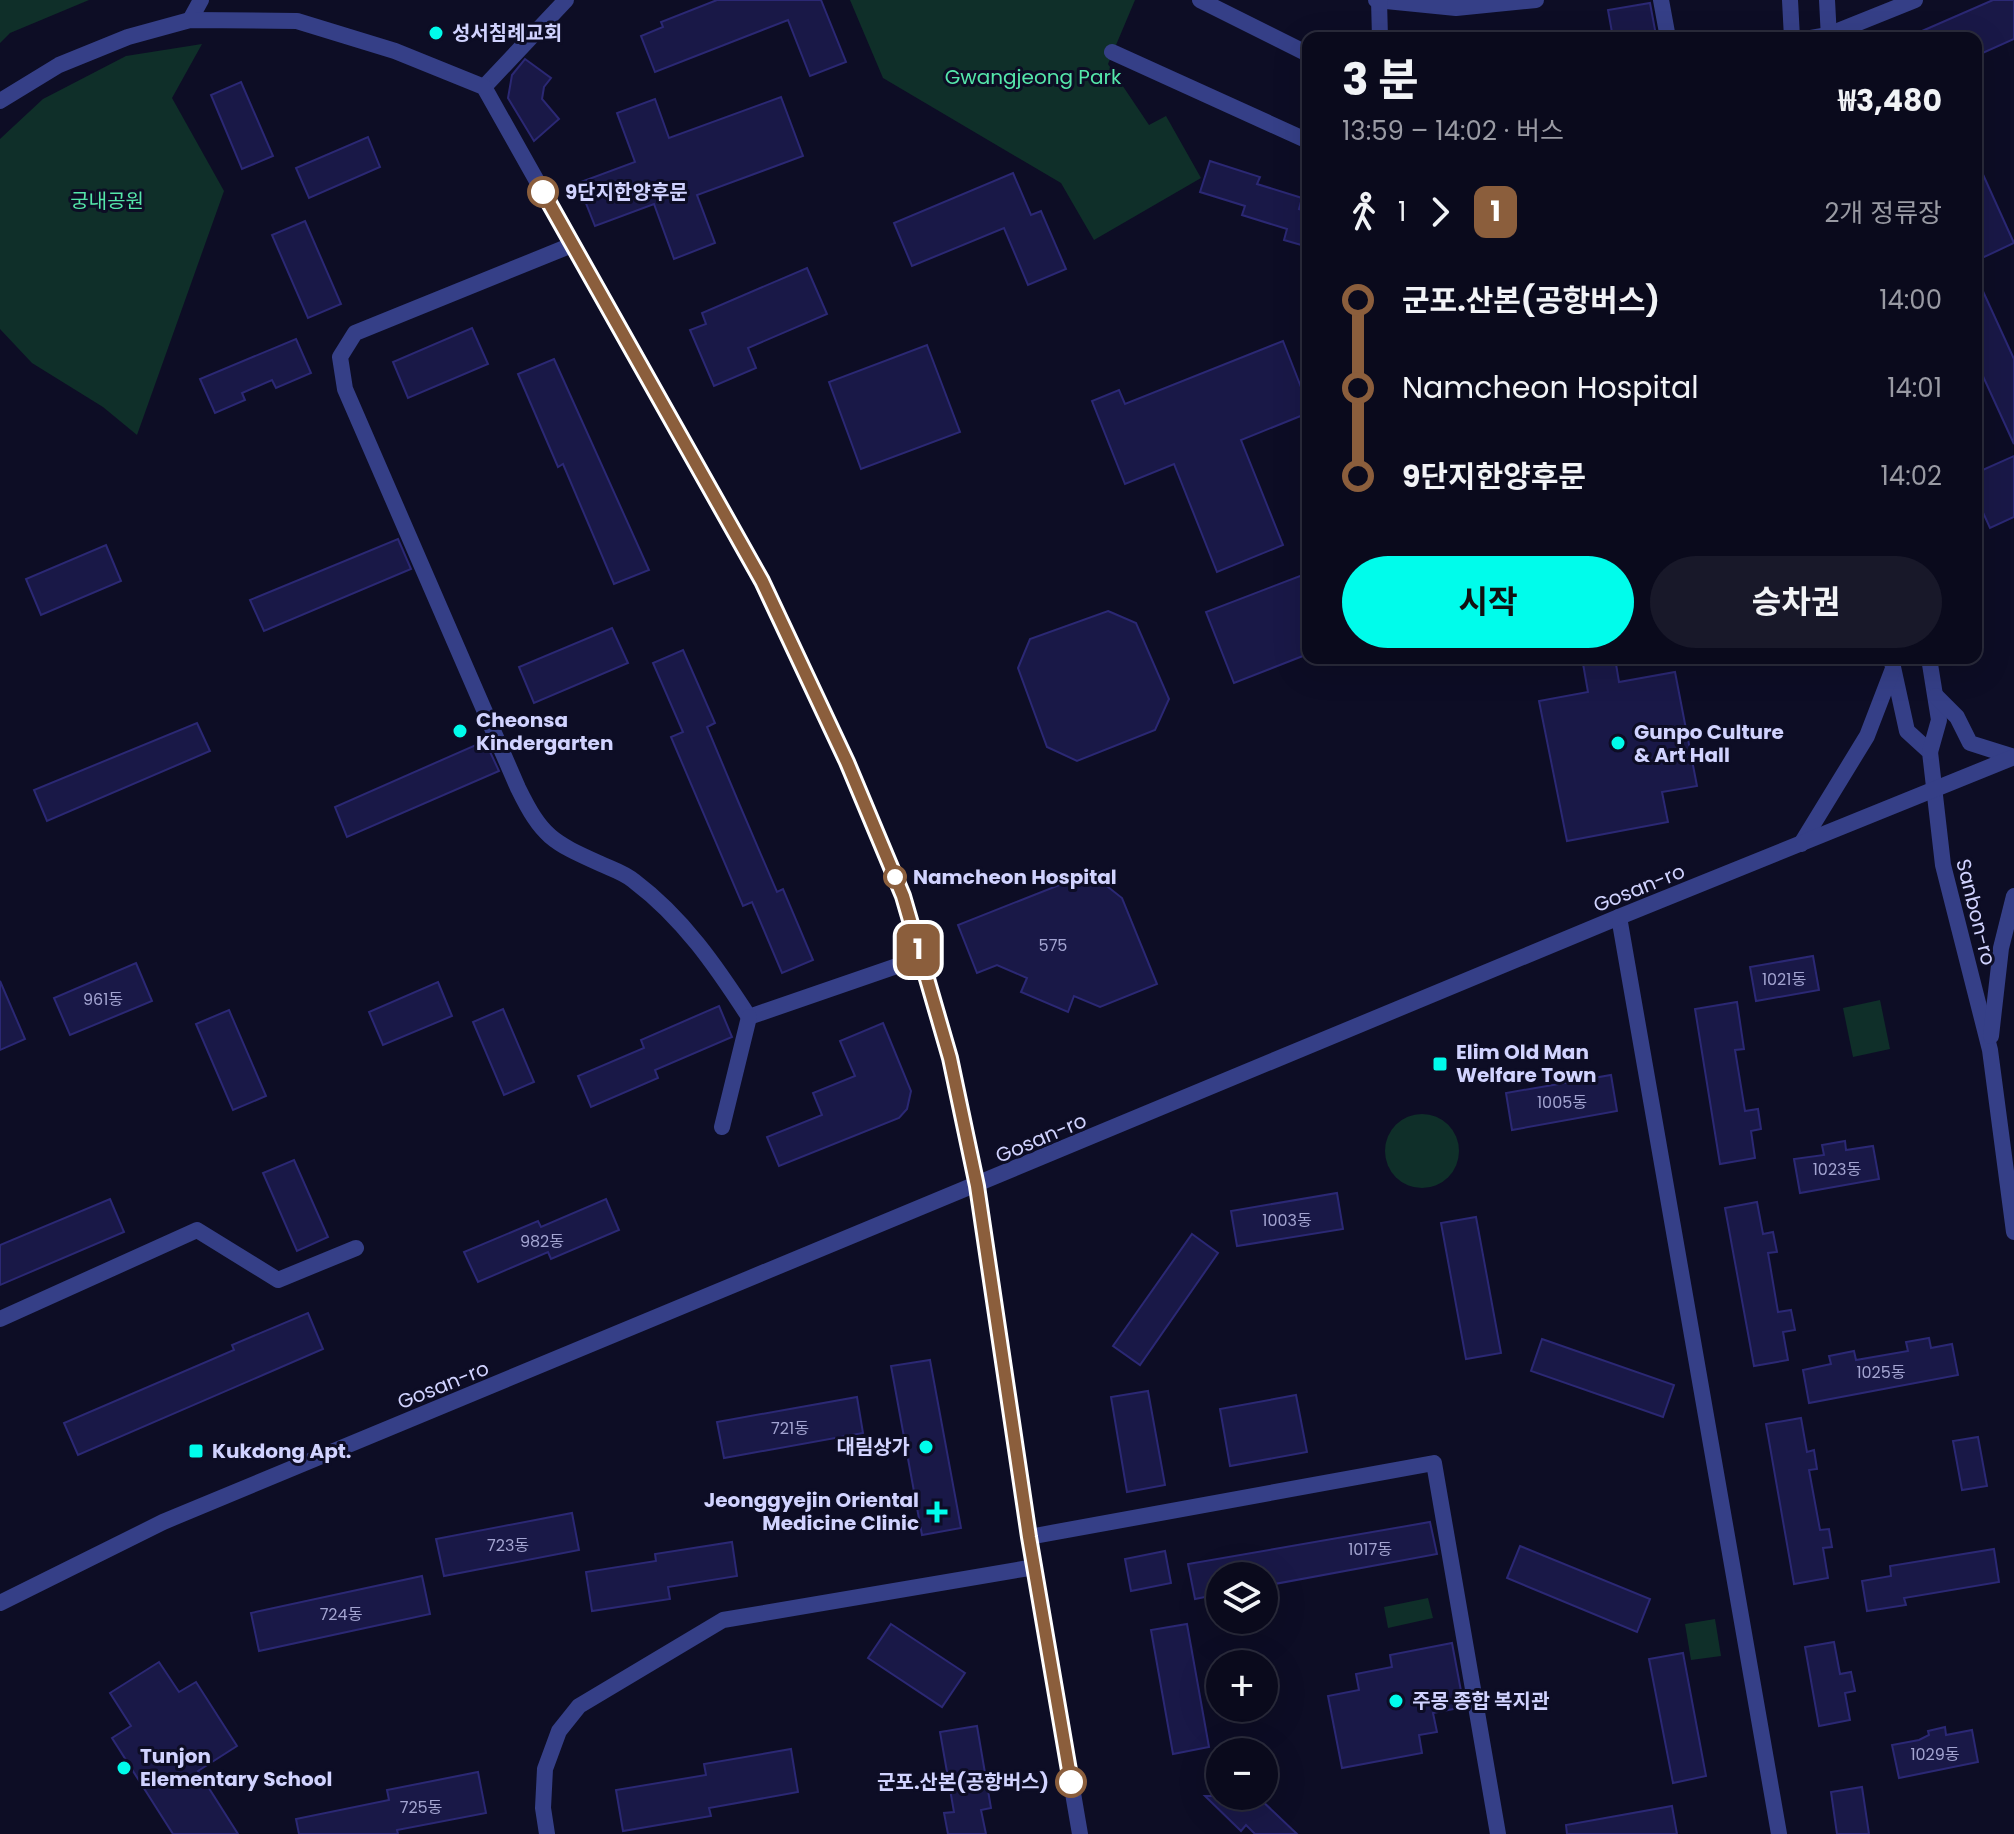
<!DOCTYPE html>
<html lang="ko">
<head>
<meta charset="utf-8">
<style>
	:root { --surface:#0a0a1c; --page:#181829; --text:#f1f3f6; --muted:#999aa3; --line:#2a2b3b; --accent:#00fceb }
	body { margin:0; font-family:Poppins,"Noto Sans KR",sans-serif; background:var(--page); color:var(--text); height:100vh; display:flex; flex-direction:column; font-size:30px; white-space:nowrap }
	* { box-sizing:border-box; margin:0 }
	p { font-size:26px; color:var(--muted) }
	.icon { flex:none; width:44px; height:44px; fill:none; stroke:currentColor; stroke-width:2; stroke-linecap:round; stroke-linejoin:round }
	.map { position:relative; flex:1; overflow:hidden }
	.sheet { position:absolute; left:1302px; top:32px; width:680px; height:632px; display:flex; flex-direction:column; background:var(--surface); border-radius:16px; box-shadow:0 8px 32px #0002,0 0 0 2px var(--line) }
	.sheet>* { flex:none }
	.badge { padding:0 16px; border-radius:12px; font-size:28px; line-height:52px }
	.buttons { position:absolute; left:1206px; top:1562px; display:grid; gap:16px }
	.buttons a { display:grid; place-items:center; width:72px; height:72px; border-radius:50%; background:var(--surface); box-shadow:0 8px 32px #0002,0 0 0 2px var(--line); font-size:40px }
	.map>.badge { position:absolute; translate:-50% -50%; box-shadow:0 0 0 4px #fff }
	.legs { display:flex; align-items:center; gap:12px; height:88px; padding:0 40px; font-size:26px }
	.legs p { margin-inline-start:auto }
	.summary { display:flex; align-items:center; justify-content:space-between; height:136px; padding:0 40px }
	h1 { font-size:44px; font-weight:700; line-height:60px }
	.primary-button { display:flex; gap:16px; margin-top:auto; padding:16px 40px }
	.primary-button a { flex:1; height:92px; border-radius:48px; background:var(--accent); color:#111; font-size:32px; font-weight:700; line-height:92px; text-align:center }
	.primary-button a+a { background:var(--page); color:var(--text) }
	ul { padding:0 40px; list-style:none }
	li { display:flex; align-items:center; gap:28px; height:88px; font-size:30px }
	li i { display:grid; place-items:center; width:12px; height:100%; margin:0 10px; background:currentColor }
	li i::after { content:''; width:20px; height:20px; margin:-10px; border:6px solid; border-radius:50%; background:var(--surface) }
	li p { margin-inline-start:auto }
	li:first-child i { background:linear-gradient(#0000 50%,currentColor 0) }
	li:last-child i { background:linear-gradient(currentColor 50%,#0000 0) }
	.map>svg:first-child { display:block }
	.green { fill:#0f2f29 }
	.building { fill:#191847; stroke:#2b2874; stroke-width:2 }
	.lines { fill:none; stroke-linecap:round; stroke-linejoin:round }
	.minor { stroke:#353f87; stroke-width:16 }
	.tertiary { stroke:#353f87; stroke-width:16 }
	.line-1-casing { stroke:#fff; stroke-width:18 }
	.line-1 { stroke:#8b5e3c; stroke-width:12 }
	.poi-dot { fill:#00fceb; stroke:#0d0d25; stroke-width:3 }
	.stop-1-dot { fill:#fff; stroke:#8b5e3c; stroke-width:4 }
	.labels { text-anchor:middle; stroke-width:6; stroke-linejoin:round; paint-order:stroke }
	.number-label { font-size:16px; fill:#a3a4d1 }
	.poi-label { font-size:20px; font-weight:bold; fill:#d1d3ff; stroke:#0d0d25; text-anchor:start }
	.park-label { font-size:20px; fill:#55e7aa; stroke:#0d0d25 }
	.stop-label { font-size:20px; font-weight:bold; fill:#d1d3ff; stroke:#0d0d25; text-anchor:start }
	.street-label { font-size:20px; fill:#d1d3ff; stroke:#0d0d25 }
</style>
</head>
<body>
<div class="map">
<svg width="2014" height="1834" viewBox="0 0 2014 1834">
	<rect width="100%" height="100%" fill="#0d0d25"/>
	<!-- green -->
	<g class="green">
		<polygon points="0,0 89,0 10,33 0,43"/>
		<polygon points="850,0 1135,0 1108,64 1149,125 1166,116 1201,178 1094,240 1061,183 883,78"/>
		<polygon points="202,44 172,98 224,191 137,435 103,407 32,363 0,329 0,139 43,99 126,56"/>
		<polygon points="1880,1000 1890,1049 1853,1057 1843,1008"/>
		<circle cx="1422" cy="1151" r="37"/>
		<polygon points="1428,1598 1433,1618 1388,1628 1384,1607"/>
		<polygon points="1715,1619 1721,1656 1691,1660 1685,1624"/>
	</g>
	<!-- building -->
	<g class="building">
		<polygon points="717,0 821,0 846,62 810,76 788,20 655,72 641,36 663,27 661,22"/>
		<polygon points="1993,0 2014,0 2014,39 1976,56 1976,38 1906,38"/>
		<polygon points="1650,3 1656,35 1613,38 1608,10"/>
		<polygon points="525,59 551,78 544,87 542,99 559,119 534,141 508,98 512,75"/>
		<polygon points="241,82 273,156 242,169 211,95"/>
		<polygon points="781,97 803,156 697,195 715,243 674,259 654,204 595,226 578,183 635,162 617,113 655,99 669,138"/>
		<polygon points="368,137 380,167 309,198 296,168"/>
		<polygon points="1976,159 2014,243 1982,258 1976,245"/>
		<polygon points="1210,161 1260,177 1257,184 1302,198 1299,209 1308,212 1308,247 1284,240 1287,229 1242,215 1245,206 1200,192"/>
		<polygon points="1013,173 1031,215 1041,211 1066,269 1028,285 1004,228 912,266 894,223"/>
		<polygon points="305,221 341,304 308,318 272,235"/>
		<polygon points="807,268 827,314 748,348 756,368 714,386 690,330 706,324 702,313"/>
		<polygon points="1976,276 2014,359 2014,444 1976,361"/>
		<polygon points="472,328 488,364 408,398 393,362"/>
		<polygon points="296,339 311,373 276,388 272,380 242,393 245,400 215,413 200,379"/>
		<polygon points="1283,341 1308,405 1308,413 1241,440 1283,545 1217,572 1174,464 1125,484 1092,401 1119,390 1125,404"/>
		<polygon points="927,345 960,432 861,469 829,382"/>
		<polygon points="554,359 649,570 614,584 563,464 558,467 518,374"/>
		<polygon points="2014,456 2014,517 1990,528 1976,497 1976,473"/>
		<polygon points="398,539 411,569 264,631 250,600"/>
		<polygon points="106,545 121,581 41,615 26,579"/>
		<polygon points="1308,573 1308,654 1234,683 1206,612"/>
		<polygon points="1108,611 1136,623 1169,699 1155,730 1077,761 1047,747 1018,668 1030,639"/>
		<polygon points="612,628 628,663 534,703 519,667"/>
		<polygon points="683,650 715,723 707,727 738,801 777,892 783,889 813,960 782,973 752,902 743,906 671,737 683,732 653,663"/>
		<polygon points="1582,658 1615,658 1619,682 1675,672 1697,786 1662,792 1668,822 1567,841 1539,701 1588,692"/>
		<polygon points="197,723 210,751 47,821 34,790"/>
		<polygon points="485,741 499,771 347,837 335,807"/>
		<polygon points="1082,876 1084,881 1103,883 1122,898 1157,984 1100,1007 1074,996 1068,1012 1021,992 1027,978 997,965 977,973 958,925"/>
		<polygon points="1813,956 1819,990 1756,1001 1750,967"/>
		<polygon points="136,963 152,1001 70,1035 54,998"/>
		<polygon points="0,981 25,1039 0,1050"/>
		<polygon points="438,982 452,1016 383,1045 369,1012"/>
		<polygon points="1737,1002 1744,1049 1735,1050 1745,1111 1758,1109 1761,1129 1751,1131 1755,1158 1720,1164 1695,1009"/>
		<polygon points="719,1006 732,1037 655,1070 658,1078 591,1107 578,1076 644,1048 641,1040"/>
		<polygon points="503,1009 534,1082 504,1095 473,1022"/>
		<polygon points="229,1010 266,1096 233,1110 196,1024"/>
		<polygon points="883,1023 911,1091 907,1109 899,1118 779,1166 767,1137 822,1115 813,1093 855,1076 840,1041"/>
		<polygon points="1611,1075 1617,1111 1512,1130 1506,1093"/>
		<polygon points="1845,1141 1846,1150 1873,1146 1879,1179 1800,1193 1794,1159 1824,1155 1822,1145"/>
		<polygon points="294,1160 328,1237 297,1251 263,1173"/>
		<polygon points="1337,1193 1343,1229 1237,1246 1231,1211"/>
		<polygon points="110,1199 124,1232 0,1285 0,1245"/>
		<polygon points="606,1199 619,1230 551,1259 548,1252 478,1282 464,1252 538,1221 541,1227"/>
		<polygon points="1757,1202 1763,1234 1773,1232 1777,1252 1768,1253 1778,1312 1791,1310 1795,1330 1783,1332 1788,1360 1754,1366 1725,1208"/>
		<polygon points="1476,1217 1501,1353 1466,1359 1441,1223"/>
		<polygon points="1192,1234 1218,1253 1140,1365 1113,1346"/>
		<polygon points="308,1313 323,1349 78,1455 64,1423 234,1350 232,1345"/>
		<polygon points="1929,1338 1931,1348 1952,1344 1958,1375 1809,1403 1803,1370 1831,1364 1829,1356 1854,1351 1856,1360 1908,1351 1906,1342"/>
		<polygon points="1542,1339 1674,1385 1663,1417 1531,1371"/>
		<polygon points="930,1360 961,1528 922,1535 891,1366"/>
		<polygon points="1148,1391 1165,1485 1127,1492 1111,1397"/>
		<polygon points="1296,1395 1307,1452 1230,1466 1220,1409"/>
		<polygon points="857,1397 863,1433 724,1458 717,1422"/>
		<polygon points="1801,1418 1807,1452 1814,1450 1817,1469 1809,1470 1820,1530 1829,1529 1832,1547 1823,1548 1828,1578 1794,1584 1766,1424"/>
		<polygon points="1978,1437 1987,1486 1962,1490 1953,1441"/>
		<polygon points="572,1513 579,1550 444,1576 436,1539"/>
		<polygon points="1430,1522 1437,1554 1264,1586 1264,1576 1220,1576 1220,1594 1195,1599 1188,1564"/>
		<polygon points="732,1542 737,1576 668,1587 670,1599 592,1611 586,1572 656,1561 655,1554"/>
		<polygon points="1520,1546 1650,1599 1637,1632 1507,1578"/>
		<polygon points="1994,1549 1999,1582 1904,1598 1906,1605 1867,1611 1862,1581 1891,1576 1890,1566"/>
		<polygon points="1165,1551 1171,1583 1131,1591 1125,1559"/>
		<polygon points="422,1576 430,1614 259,1651 251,1613"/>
		<polygon points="891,1624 965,1673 942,1707 868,1658"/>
		<polygon points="1187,1624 1209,1747 1173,1754 1151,1630"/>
		<polygon points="1834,1642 1840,1674 1851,1672 1855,1691 1845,1693 1850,1720 1819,1726 1805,1647"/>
		<polygon points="1452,1643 1464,1707 1433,1713 1437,1732 1419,1735 1422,1753 1342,1768 1328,1696 1359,1690 1356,1674 1392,1667 1390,1655"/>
		<polygon points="1683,1653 1706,1776 1673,1783 1649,1659"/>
		<polygon points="159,1662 179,1692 196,1682 237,1746 198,1771 238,1834 173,1834 112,1738 131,1726 110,1693"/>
		<polygon points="977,1726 991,1808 981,1810 986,1834 948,1834 944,1813 954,1812 940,1732"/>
		<polygon points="1945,1727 1946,1735 1972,1730 1978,1762 1899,1778 1892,1745 1919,1740 1929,1735 1928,1731"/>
		<polygon points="791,1749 798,1792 709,1808 711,1816 623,1831 616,1790 706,1775 704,1764"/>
		<polygon points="478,1772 486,1813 397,1830 398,1834 299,1834 296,1819 389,1800 387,1790"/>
		<polygon points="1862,1787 1869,1834 1837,1834 1831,1792"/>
		<polygon points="1205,1796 1257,1796 1297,1834 1255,1834 1246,1825 1241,1831"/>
		<polygon points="1672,1806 1677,1834 1567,1834 1566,1825"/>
	</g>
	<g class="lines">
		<!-- minor -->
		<g class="minor">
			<polyline points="1200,0 1308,54"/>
			<polyline points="1376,0 1456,8 1536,0"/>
			<polyline points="1379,0 1380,38"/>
			<polyline points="1661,0 1668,38"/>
			<polyline points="190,20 201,0"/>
			<polyline points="1811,38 1828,35 1915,0"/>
			<polyline points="1112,52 1308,141"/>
			<polyline points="484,87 566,0"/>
			<path d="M572,245l-217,88 -15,24 5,32 173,399c24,49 34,54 83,76 11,5 24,9 33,17 49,37 82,85 115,136l171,-59"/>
			<polyline points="1619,917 1779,1834"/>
			<polyline points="722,1127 749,1017"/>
			<polyline points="0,1319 197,1230 278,1280 356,1248"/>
			<polyline points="1029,1537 1434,1463 1498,1834"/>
			<polyline points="547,1834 543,1808 545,1769 559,1731 579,1706 723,1620 1035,1567"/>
		</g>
		<!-- tertiary -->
		<g class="tertiary">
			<polyline points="1790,0 1792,38"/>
			<polyline points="1827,0 1829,38"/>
			<polyline points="0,101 59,65 128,37 190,20 297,21 395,51 484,87 762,581 847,762 903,896 950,1058 977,1186 1029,1537 1080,1834"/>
			<polyline points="1891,658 1907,731 1930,752 1943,865 1990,1050 2014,1232"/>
			<polyline points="1929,658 1939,720 1930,752"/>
			<polyline points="1936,696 1957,717 1970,743 2014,757"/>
			<polyline points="1801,844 1867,736 1892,671"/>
			<polyline points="1991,1036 2001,948 2014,896"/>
			<polyline points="0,1603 163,1522 1619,917 2014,757"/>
		</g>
	</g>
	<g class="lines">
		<!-- line-1 casing -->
		<g class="line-1-casing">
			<polyline id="line-1" points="543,192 762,581 847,762 903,896 950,1058 977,1186 1029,1537 1071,1782"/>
		</g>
		<!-- line-1 -->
		<use href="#line-1" class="line-1"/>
	</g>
	<!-- markers -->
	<g class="poi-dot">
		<circle cx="436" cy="33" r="8"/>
		<circle cx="460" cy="731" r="8"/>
		<circle cx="1618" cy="743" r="8"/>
		<rect x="1432" y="1056" width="16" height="16" rx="4"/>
		<circle cx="926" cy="1447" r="8"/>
		<rect x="188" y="1443" width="16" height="16" rx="4"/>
		<path d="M933 1500h8v8h8v8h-8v8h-8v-8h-8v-8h8z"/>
		<circle cx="1396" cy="1701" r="8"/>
		<circle cx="124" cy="1768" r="8"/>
	</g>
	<g class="stop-1-dot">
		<circle cx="543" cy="192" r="14"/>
		<circle cx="895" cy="877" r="10"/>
		<circle cx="1071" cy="1782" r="14"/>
	</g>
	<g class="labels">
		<!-- number labels -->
		<g class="number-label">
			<text x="1053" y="951">575</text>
			<text x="1784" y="985">1021동</text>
			<text x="103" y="1005">961동</text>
			<text x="1562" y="1108">1005동</text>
			<text x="1837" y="1175">1023동</text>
			<text x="1287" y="1226">1003동</text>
			<text x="542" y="1247">982동</text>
			<text x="1881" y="1378">1025동</text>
			<text x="790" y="1434">721동</text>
			<text x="508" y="1551">723동</text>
			<text x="1370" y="1555">1017동</text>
			<text x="341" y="1620">724동</text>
			<text x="1935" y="1760">1029동</text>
			<text x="421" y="1813">725동</text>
		</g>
		<!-- poi labels -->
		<g class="poi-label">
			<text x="452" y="40">성서침례교회</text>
			<text x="476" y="727">Cheonsa<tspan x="476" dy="23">Kindergarten</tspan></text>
			<text x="1634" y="739">Gunpo Culture<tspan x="1634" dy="23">&amp; Art Hall</tspan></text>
			<text x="1456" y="1059">Elim Old Man<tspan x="1456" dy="23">Welfare Town</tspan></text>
			<text x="910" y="1454" text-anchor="end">대림상가</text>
			<text x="212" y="1458">Kukdong Apt.</text>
			<text x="919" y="1507" text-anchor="end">Jeonggyejin Oriental<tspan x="919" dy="23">Medicine Clinic</tspan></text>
			<text x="1412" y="1708">주몽 종합 복지관</text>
			<text x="140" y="1763">Tunjon<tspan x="140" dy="23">Elementary School</tspan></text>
		</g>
		<!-- park labels -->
		<g class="park-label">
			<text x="1033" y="84">Gwangjeong Park</text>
			<text x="107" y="208">궁내공원</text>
		</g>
		<!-- stop labels -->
		<g class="stop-label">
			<text x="565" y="199">9단지한양후문</text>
			<text x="913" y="884">Namcheon Hospital</text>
			<text x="1049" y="1789" text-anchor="end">군포.산본(공항버스)</text>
		</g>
		<!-- street labels -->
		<g class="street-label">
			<text transform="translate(1639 888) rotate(-22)" y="7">Gosan-ro</text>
			<text transform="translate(1976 912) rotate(76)" y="7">Sanbon-ro</text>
			<text transform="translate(1041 1138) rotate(-23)" y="7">Gosan-ro</text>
			<text transform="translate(443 1385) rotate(-22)" y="7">Gosan-ro</text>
		</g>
	</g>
</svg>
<div class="buttons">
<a><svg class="icon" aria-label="layers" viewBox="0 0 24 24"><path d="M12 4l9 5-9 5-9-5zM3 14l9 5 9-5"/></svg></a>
<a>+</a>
<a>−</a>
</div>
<b class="badge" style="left:918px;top:950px;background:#8b5e3c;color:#fff">1</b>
<section class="sheet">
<div class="summary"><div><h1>3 분</h1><p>13:59 – 14:02 · 버스</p></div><b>₩3,480</b></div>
<div class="legs"><svg class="icon" aria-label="walk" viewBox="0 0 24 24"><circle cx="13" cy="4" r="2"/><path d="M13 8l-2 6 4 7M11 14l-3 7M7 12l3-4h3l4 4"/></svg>1<svg class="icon" aria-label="forward" viewBox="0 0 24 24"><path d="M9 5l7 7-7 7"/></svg><b class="badge" style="background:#8b5e3c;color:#fff">1</b><p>2개 정류장</p></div>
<ul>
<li><i style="color:#8b5e3c"></i><b>군포.산본(공항버스)</b><p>14:00</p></li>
<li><i style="color:#8b5e3c"></i><span>Namcheon Hospital</span><p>14:01</p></li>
<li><i style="color:#8b5e3c"></i><b>9단지한양후문</b><p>14:02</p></li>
</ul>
<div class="primary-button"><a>시작</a><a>승차권</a></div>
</section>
</div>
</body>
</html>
